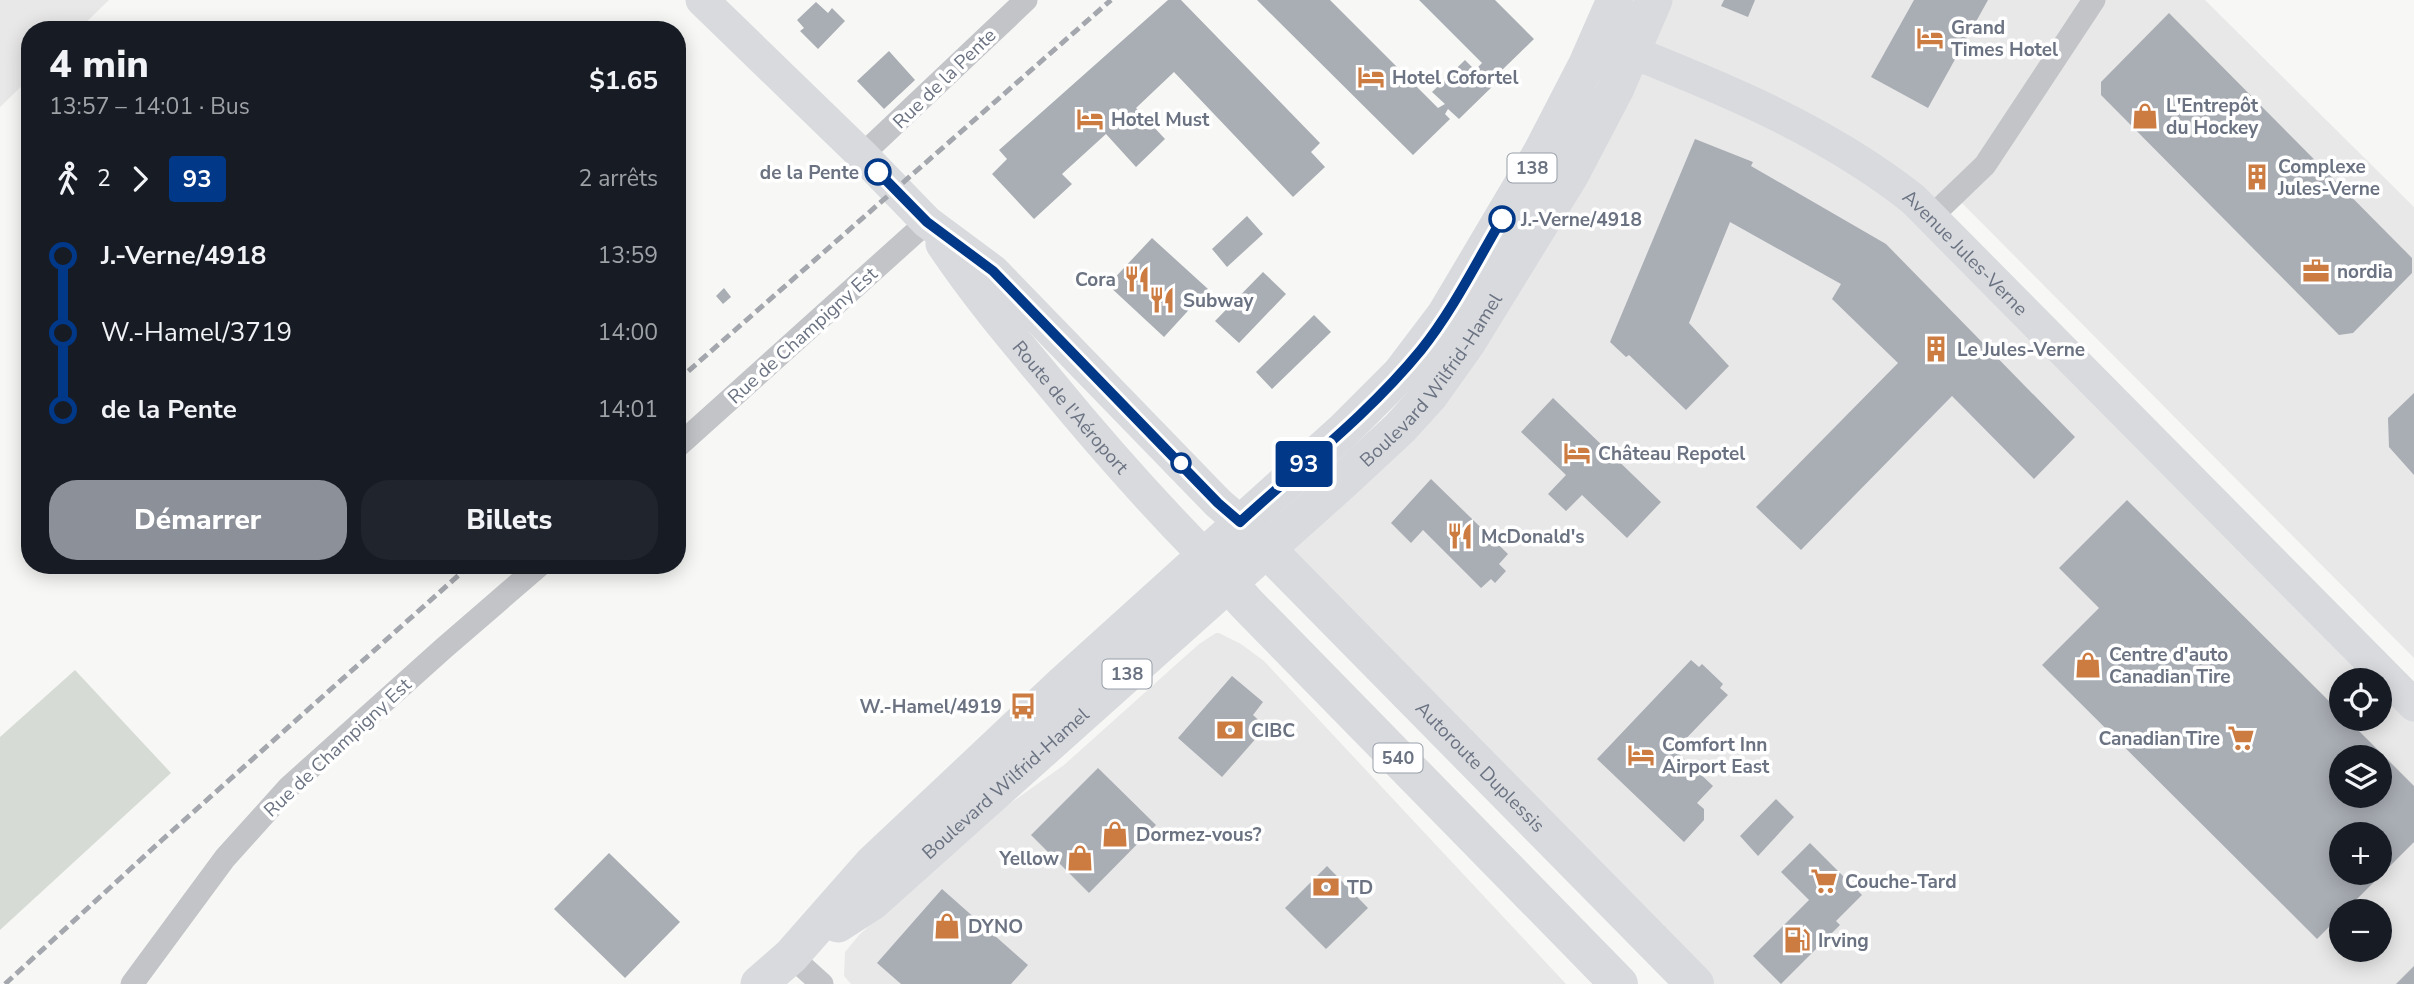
<!DOCTYPE html>
<html lang="fr">
<head>
<meta charset="utf-8">
<style>
	:root { --surface:#171b24; --page:#20242c; --text:#f1f3f6; --muted:#9ea1a6; --accent:#8c9099 }
	body { margin:0; font-family:"Nunito Sans",sans-serif; background:var(--page); color:var(--text); height:100vh; display:flex; flex-direction:column; font-size:26px; white-space:nowrap }
	* { box-sizing:border-box; margin:0 }
	p { font-size:23px; color:var(--muted) }
	.icon { flex:none; width:38px; height:38px; fill:none; stroke:currentColor; stroke-width:2; stroke-linecap:round; stroke-linejoin:round }
	.map { position:relative; flex:1; overflow:hidden }
	.drawer { position:absolute; left:21px; top:21px; width:665px; height:553px; display:flex; flex-direction:column; background:var(--surface); border-radius:28px; box-shadow:0 4px 18px #0003 }
	.drawer>* { flex:none }
	.badge { padding:0 14px; border-radius:5px; font-size:24px; line-height:46px }
	.tools { position:absolute; left:2329px; top:668px; display:grid; gap:14px }
	.tools a { display:grid; place-items:center; width:63px; height:63px; border-radius:50%; background:var(--surface); box-shadow:0 4px 18px #0003; font-size:35px }
	.map>.badge { position:absolute; translate:-50% -50%; box-shadow:0 0 0 4px #fff }
	.legs { display:flex; align-items:center; gap:10px; height:77px; padding:0 28px; font-size:23px }
	.legs p { margin-inline-start:auto }
	.overview { display:flex; align-items:center; justify-content:space-between; height:119px; padding:0 28px }
	h1 { font-size:38px; font-weight:800; line-height:52px }
	.button { display:flex; gap:14px; margin-top:auto; padding:14px 28px }
	.button a { flex:1; height:80px; border-radius:28px; background:var(--accent); color:#fff; font-size:28px; font-weight:800; line-height:80px; text-align:center }
	.button a+a { background:var(--page); color:var(--text) }
	ul { padding:0 28px; list-style:none }
	li { display:flex; align-items:center; gap:24px; height:77px; font-size:26px }
	li i { display:grid; place-items:center; width:10px; height:100%; margin:0 9px; background:currentColor }
	li i::after { content:''; width:18px; height:18px; margin:-9px; border:5px solid; border-radius:50%; background:var(--surface) }
	li p { margin-inline-start:auto }
	li:first-child i { background:linear-gradient(#0000 50%,currentColor 0) }
	li:last-child i { background:linear-gradient(currentColor 50%,#0000 0) }
	.map>svg:first-child { display:block }
	.built { fill:#e8e8e8; fill-rule:evenodd }
	.green { fill:#d6dcd5 }
	.building { fill:#a9adb4; fill-rule:evenodd }
	.lines { fill:none; stroke-linecap:round; stroke-linejoin:round }
	.street { stroke:#c2c4c8; stroke-width:23 }
	.secondary { stroke:#d8dade; stroke-width:33 }
	.primary { stroke:#d8dade; stroke-width:37 }
	.highway { stroke:#d8dade; stroke-width:38 }
	.rail { stroke:#a4a7ad; stroke-width:5; stroke-dasharray:10 5; stroke-linecap:butt }
	.line-1-casing { stroke:#fff; stroke-width:16 }
	.line-1 { stroke:#013888; stroke-width:10 }
	.stop-1-dot { fill:#fff; stroke:#013888; stroke-width:3.5 }
	.labels { text-anchor:middle; stroke-width:7; stroke-linejoin:round; paint-order:stroke }
	.shield { fill:#fff; stroke:#979da8; stroke-width:2 }
	.shield-label { font-size:18px; font-weight:bold; fill:#6b7382 }
	.poi-label { font-size:19px; font-weight:bold; fill:#6b7382; stroke:#fff; text-anchor:start }
	.street-label { font-size:19px; fill:#6b7382; stroke:#fff }
	.stop-label { font-size:19px; font-weight:bold; fill:#6b7382; stroke:#fff; text-anchor:end }
</style>
</head>
<body>
<div class="map">
<svg width="2414" height="984" viewBox="0 0 2414 984">
	<rect width="100%" height="100%" fill="#f7f8f5"/>
	<!-- built -->
	<g class="built">
		<polygon points="0,0 109,0 78,30 30,30 30,78 0,107"/>
		<path d="M1654,0h551l209,207v451l-459,-462 -24,21 483,488v279h-719l-428,-434 133,-122zM2342,681h38v38h-38zM2342,758h38v38h-38zM2342,835h38v38h-38zM2342,912h38v38h-38z"/>
		<polygon points="1216,633 1219,633 1241,644 1264,661 1566,984 851,984 844,976 845,952 860,934 994,815 1064,765 1199,644"/>
	</g>
	<!-- green -->
	<polygon class="green" points="75,670 171,773 0,930 0,737"/>
	<!-- building -->
	<g class="building">
		<polygon points="1168,0 1181,0 1320,143 1311,152 1325,167 1293,197 1174,72 1136,108 1165,139 1136,167 1106,134 1062,174 1072,184 1034,219 992,174 1007,159 999,150"/>
		<polygon points="1257,0 1330,0 1438,108 1445,104 1432,92 1465,60 1475,70 1482,63 1419,0 1495,0 1534,39 1500,72 1494,70 1491,73 1498,81 1459,119 1448,109 1445,114 1450,119 1413,155"/>
		<polygon points="1724,0 1755,0 1748,17 1721,6"/>
		<polygon points="1914,0 1988,0 1928,108 1871,77"/>
		<polygon points="816,2 828,13 832,8 845,21 818,49 800,31 804,28 797,20"/>
		<polygon points="2169,13 2412,258 2412,273 2353,333 2339,335 2101,95 2101,82"/>
		<polygon points="889,51 915,80 884,109 857,81"/>
		<polygon points="1695,139 1753,162 1751,166 1886,244 2075,437 2034,479 1952,396 1801,550 1756,507 1898,363 1832,299 1841,284 1730,222 1689,323 1729,366 1686,410 1629,355 1626,357 1610,342"/>
		<polygon points="1247,216 1263,234 1227,267 1212,249"/>
		<polygon points="1152,238 1208,289 1164,337 1108,285"/>
		<polygon points="1263,272 1286,294 1239,343 1215,321"/>
		<polygon points="724,288 731,297 723,304 716,296"/>
		<polygon points="1314,315 1331,332 1272,389 1256,372"/>
		<polygon points="2414,393 2414,475 2389,447 2388,418"/>
		<polygon points="1553,398 1661,502 1627,538 1582,495 1566,511 1548,494 1566,475 1521,432"/>
		<polygon points="1431,479 1508,554 1499,564 1506,571 1495,583 1491,579 1481,588 1423,530 1411,543 1391,523"/>
		<path d="M2127,500l215,214v5h5l67,67v56l-97,97 -275,-274 57,-57 -40,-40zM2342,758h38v38h-38zM2342,835h38v38h-38z"/>
		<polygon points="1691,660 1699,667 1702,664 1723,684 1720,688 1728,695 1675,750 1713,786 1697,803 1704,809 1704,820 1684,842 1597,759"/>
		<polygon points="1232,676 1263,702 1253,715 1266,727 1222,777 1178,738"/>
		<polygon points="1098,768 1156,825 1089,893 1031,835"/>
		<polygon points="1776,799 1794,817 1758,856 1740,836"/>
		<polygon points="1810,843 1862,895 1836,921 1840,925 1781,984 1753,956 1809,900 1781,872"/>
		<polygon points="609,853 680,922 625,978 554,909"/>
		<polygon points="1327,866 1368,908 1326,949 1285,908"/>
		<polygon points="942,889 1028,965 1011,984 901,984 877,963"/>
		<polygon points="2414,966 2414,984 2396,984"/>
	</g>
	<g class="lines">
		<!-- street -->
		<g class="street">
			<polyline points="862,155 1026,0"/>
			<polyline points="1931,217 1985,165 2094,0"/>
			<polyline points="677,447 927,222"/>
			<polyline points="791,956 822,984"/>
			<polyline points="132,984 225,858 289,787 444,648 540,565"/>
		</g>
		<!-- secondary -->
		<g class="secondary">
			<polyline points="702,0 862,155 927,222 993,271 1218,503 1240,522"/>
			<path id="s1" d="M1607,42c106,42 215,85 306,157l501,506"/>
			<path id="s2" d="M942,244c32,48 68,91 105,135 50,61 102,120 157,176"/>
		</g>
		<!-- primary -->
		<g class="primary">
			<path id="s3" d="M838,924l34,-22 471,-421 57,-53 30,-33 37,-52 104,-169 45,-86 38,-88"/>
			<polyline points="759,984 791,956 872,864 1062,685 1343,431 1401,373 1445,315 1541,153 1587,64 1615,0"/>
		</g>
		<!-- highway -->
		<g class="highway">
			<path id="s4" d="M1240,522l455,462"/>
			<polyline points="1204,555 1246,603 1619,984"/>
		</g>
		<!-- rail -->
		<g class="rail">
			<polyline points="677,381 1111,0"/>
			<polyline points="5,984 162,840 470,565"/>
		</g>
	</g>
	<g class="lines">
		<!-- line-1 casing -->
		<g class="line-1-casing">
			<path id="line-1" d="M878,172l49,50 66,49 225,232 22,19c61,-56 128,-107 181,-172 32,-40 55,-87 81,-131"/>
		</g>
		<!-- line-1 -->
		<use href="#line-1" class="line-1"/>
	</g>
	<!-- icons -->
	<defs>
		<g id="hotel-bare" transform="scale(2.1)"><path d="M-6-4.5h1.5V1H6V5H4.5V3h-9V5H-6ZM-4 0a1.8 1.8 0 1 1 3.6 0ZM.5 0V-2.5h3Q6-2.5 6 0Z" fill="#cc7b41" stroke="#fff" stroke-width="2.5" paint-order="stroke"/></g>
		<g id="shop-bare" transform="scale(2.1)"><path d="M-5-2.5h2.3a2.7 3.5 0 0 1 5.4 0H5L5.5 6h-11ZM-1.5-2.5h3a1.5 2.3 0 0 0-3 0Z" fill="#cc7b41" stroke="#fff" stroke-width="2.5" paint-order="stroke"/></g>
		<g id="building-bare" transform="scale(2.1)"><path d="M-4-6H4V6H1V3H-1V6H-4ZM-2.5-4.3h1.7v1.8h-1.7ZM.8-4.3h1.7v1.8H.8ZM-2.5-1h1.7V.8h-1.7ZM.8-1h1.7V.8H.8Z" fill="#cc7b41" stroke="#fff" stroke-width="2.5" paint-order="stroke"/></g>
		<g id="office-bare" transform="scale(2.1)"><path d="M-6-3h4V-5.5h4V-3h4V5H-6ZM-1-4.5V-3h2v-1.5ZM-6 0V1H6V0Z" fill="#cc7b41" stroke="#fff" stroke-width="2.5" paint-order="stroke"/></g>
		<g id="restaurant-bare" transform="scale(2.1)"><path d="M-5-6h1v4h1v-4h1v4h1v-4h1v5L-1.5 .5V6h-2V.5L-5-1ZM5-6V6H3V1.5H1.5Q1.5-4 5-6Z" fill="#cc7b41" stroke="#fff" stroke-width="2.5" paint-order="stroke"/></g>
		<g id="bus-bare" transform="scale(2.1)"><path d="M-5-6H5V4H4V6H2V4H-2V6H-4V4H-5ZM-3.5-4V0h7V-4ZM-3.5 1.2v1.5H-2V1.2ZM2 1.2v1.5H3.5V1.2Z" fill="#cc7b41" stroke="#fff" stroke-width="2.5" paint-order="stroke"/></g>
		<g id="bank-bare" transform="scale(2.1)"><path d="M-6-4H6V4H-6ZM0-2.3a2.3 2.3 0 1 0 0 4.6a2.3 2.3 0 1 0 0-4.6Z" fill="#cc7b41" stroke="#fff" stroke-width="2.5" paint-order="stroke"/></g>
		<g id="supermarket-bare" transform="scale(2.1)"><path d="M-6-5.5h2.5l.6 2H6L4.5 2H-2.5L-4.4-4H-6ZM-1.5 3.2a1.3 1.3 0 1 0 .1 0ZM3 3.2a1.3 1.3 0 1 0 .1 0Z" fill="#cc7b41" stroke="#fff" stroke-width="2.5" paint-order="stroke"/></g>
		<g id="fuel-bare" transform="scale(2.1)"><path d="M-5.5-6h7V0h2V4h1.3V-2.5L3-4.5l.8-.8L6-3V5H2.5V1h-1V6h-7ZM-4.2-4.7v3.2H.2V-4.7Z" fill="#cc7b41" stroke="#fff" stroke-width="2.5" paint-order="stroke"/></g>
	</defs>
	<g fill-rule="evenodd">
		<use href="#hotel-bare" x="1930" y="38"/>
		<use href="#hotel-bare" x="1371" y="77"/>
		<use href="#shop-bare" x="2145" y="116"/>
		<use href="#hotel-bare" x="1090" y="119"/>
		<use href="#building-bare" x="2257" y="177"/>
		<use href="#office-bare" x="2316" y="271"/>
		<use href="#restaurant-bare" x="1137" y="279"/>
		<use href="#restaurant-bare" x="1162" y="300"/>
		<use href="#building-bare" x="1936" y="349"/>
		<use href="#hotel-bare" x="1577" y="453"/>
		<use href="#restaurant-bare" x="1460" y="536"/>
		<use href="#shop-bare" x="2088" y="665"/>
		<use href="#bus-bare" x="1023" y="706"/>
		<use href="#bank-bare" x="1230" y="730"/>
		<use href="#supermarket-bare" x="2241" y="738"/>
		<use href="#hotel-bare" x="1641" y="755"/>
		<use href="#shop-bare" x="1115" y="834"/>
		<use href="#shop-bare" x="1080" y="858"/>
		<use href="#supermarket-bare" x="1824" y="881"/>
		<use href="#bank-bare" x="1326" y="887"/>
		<use href="#shop-bare" x="947" y="926"/>
		<use href="#fuel-bare" x="1797" y="940"/>
	</g>
	<!-- markers -->
	<g class="stop-1-dot">
		<circle cx="878" cy="172" r="12"/>
		<circle cx="1502" cy="219" r="12"/>
		<circle cx="1181" cy="463" r="9"/>
	</g>
	<g class="labels">
		<!-- shield labels -->
		<g class="shield">
			<rect x="1507.5" y="153.5" width="49" height="29" rx="5"/>
			<rect x="1102.5" y="659.5" width="49" height="29" rx="5"/>
			<rect x="1373.5" y="743.5" width="49" height="29" rx="5"/>
		</g>
		<g class="shield-label">
			<text x="1532" y="174">138</text>
			<text x="1127" y="680">138</text>
			<text x="1398" y="764">540</text>
		</g>
		<!-- poi labels -->
		<g class="poi-label">
			<text x="1951" y="34">Grand<tspan x="1951" dy="22">Times Hotel</tspan></text>
			<text x="1392" y="84">Hotel Cofortel</text>
			<text x="2166" y="112">L'Entrepôt<tspan x="2166" dy="22">du Hockey</tspan></text>
			<text x="1111" y="126">Hotel Must</text>
			<text x="2278" y="173">Complexe<tspan x="2278" dy="22">Jules-Verne</tspan></text>
			<text x="2337" y="278">nordia</text>
			<text x="1116" y="286" text-anchor="end">Cora</text>
			<text x="1183" y="307">Subway</text>
			<text x="1957" y="356">Le Jules-Verne</text>
			<text x="1598" y="460">Château Repotel</text>
			<text x="1481" y="543">McDonald's</text>
			<text x="2109" y="661">Centre d'auto<tspan x="2109" dy="22">Canadian Tire</tspan></text>
			<text x="1002" y="713" text-anchor="end">W.-Hamel/4919</text>
			<text x="1251" y="737">CIBC</text>
			<text x="2220" y="745" text-anchor="end">Canadian Tire</text>
			<text x="1662" y="751">Comfort Inn<tspan x="1662" dy="22">Airport East</tspan></text>
			<text x="1136" y="841">Dormez-vous?</text>
			<text x="1059" y="865" text-anchor="end">Yellow</text>
			<text x="1845" y="888">Couche-Tard</text>
			<text x="1347" y="894">TD</text>
			<text x="968" y="933">DYNO</text>
			<text x="1818" y="947">Irving</text>
		</g>
		<!-- street labels -->
		<g class="street-label">
			<text transform="translate(944 78) rotate(-44)" y="7">Rue de la Pente</text>
			<text dy="7" stroke="none"><textPath href="#s1" startOffset="420">Avenue Jules-Verne</textPath></text>
			<text transform="translate(802 335) rotate(-42)" y="7">Rue de Champigny Est</text>
			<text dy="7" stroke="none"><textPath href="#s3" startOffset="807">Boulevard Wilfrid-Hamel</textPath></text>
			<text dy="7" stroke="none"><textPath href="#s2" startOffset="208">Route de l'Aéroport</textPath></text>
			<text transform="translate(337 747) rotate(-43)" y="7">Rue de Champigny Est</text>
			<text dy="7" stroke="none"><textPath href="#s4" startOffset="343">Autoroute Duplessis</textPath></text>
			<text dy="7" stroke="none"><textPath href="#s3" startOffset="219">Boulevard Wilfrid-Hamel</textPath></text>
		</g>
		<!-- stop labels -->
		<g class="stop-label">
			<text x="859" y="179">de la Pente</text>
			<text x="1521" y="226" text-anchor="start">J.-Verne/4918</text>
		</g>
	</g>
</svg>
<div class="tools">
<a><svg class="icon" aria-label="locate" viewBox="0 0 24 24"><circle cx="12" cy="12" r="6"/><path d="M12 2v4M12 18v4M2 12h4M18 12h4"/></svg></a>
<a><svg class="icon" aria-label="layers" viewBox="0 0 24 24"><path d="M12 4l9 5-9 5-9-5zM3 14l9 5 9-5"/></svg></a>
<a>+</a>
<a>−</a>
</div>
<b class="badge" style="left:1304px;top:464px;background:#013888;color:#fff">93</b>
<section class="drawer">
<div class="overview"><div><h1>4 min</h1><p>13:57 – 14:01 · Bus</p></div><b>$1.65</b></div>
<div class="legs"><svg class="icon" aria-label="walk" viewBox="0 0 24 24"><circle cx="13" cy="4" r="2"/><path d="M13 8l-2 6 4 7M11 14l-3 7M7 12l3-4h3l4 4"/></svg>2<svg class="icon" aria-label="forward" viewBox="0 0 24 24"><path d="M9 5l7 7-7 7"/></svg><b class="badge" style="background:#013888;color:#fff">93</b><p>2 arrêts</p></div>
<ul>
<li><i style="color:#013888"></i><b>J.-Verne/4918</b><p>13:59</p></li>
<li><i style="color:#013888"></i><span>W.-Hamel/3719</span><p>14:00</p></li>
<li><i style="color:#013888"></i><b>de la Pente</b><p>14:01</p></li>
</ul>
<div class="button"><a>Démarrer</a><a>Billets</a></div>
</section>
</div>
</body>
</html>
